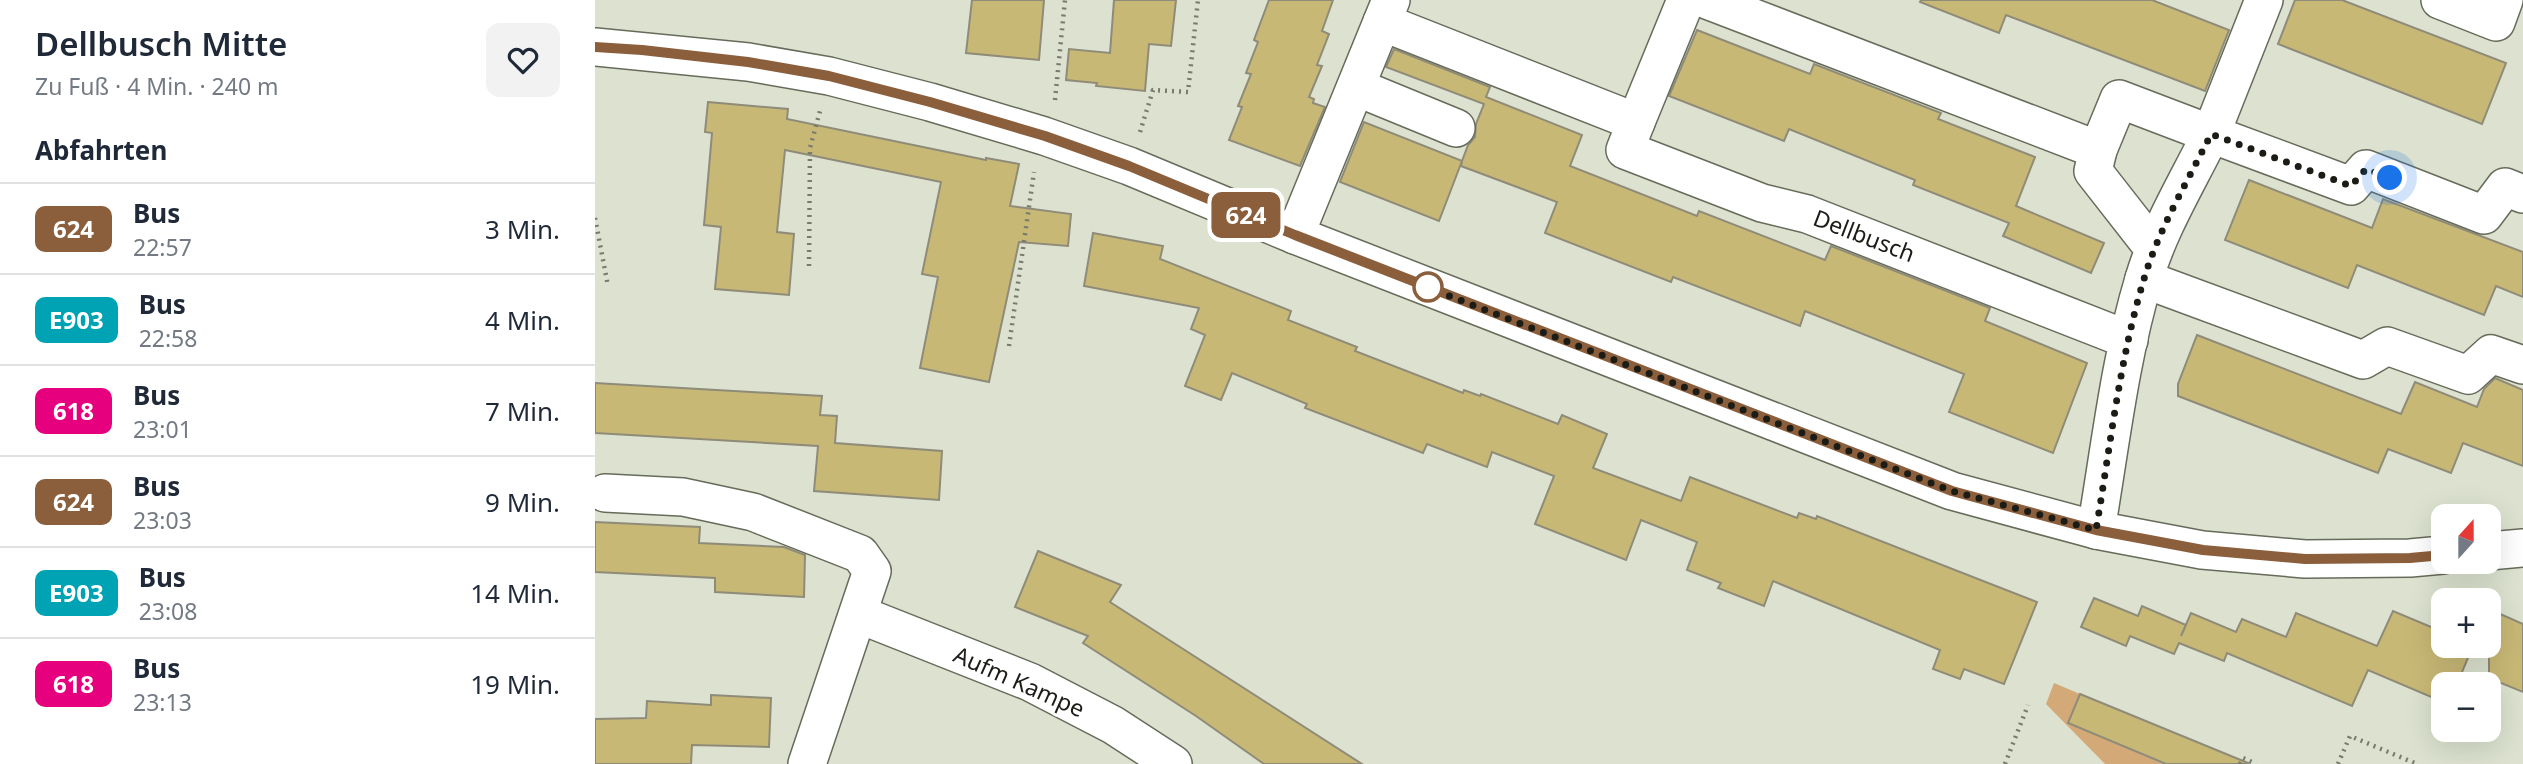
<!DOCTYPE html>
<html lang="de">
<head>
<meta charset="utf-8">
<style>
	:root { --surface:#fff; --page:#f2f2f3; --text:#1f2937; --muted:#747a83; --line:#e0e1e3 }
	body { margin:0; font-family:"Noto Sans",sans-serif; background:var(--page); color:var(--text); height:100vh; display:flex; flex-direction:column; font-size:26px; white-space:nowrap }
	* { box-sizing:border-box; margin:0 }
	p { font-size:23px; color:var(--muted) }
	.icon { flex:none; width:38px; height:38px; fill:none; stroke:currentColor; stroke-width:2; stroke-linecap:round; stroke-linejoin:round }
	.map { position:relative; flex:1; overflow:hidden }
	.sheet { display:flex; flex-direction:column; background:var(--surface); width:595px }
	.sheet>* { flex:none }
	.badge { padding:0 14px; border-radius:10px; font-size:24px; line-height:46px }
	.needle { width:46px; rotate:21deg }
	.tools { position:absolute; left:1836px; top:504px; display:grid; gap:14px }
	.tools a { display:grid; place-items:center; width:70px; height:70px; border-radius:14px; background:var(--surface); box-shadow:0 7px 28px #0002; font-size:35px }
	.you { position:absolute; width:35px; height:35px; margin:-18px; border:5px solid #fff; border-radius:50%; background:#1a73e8; box-shadow:0 0 0 10px #1a73e833 }
	.map>.badge { position:absolute; translate:-50% -50%; box-shadow:0 0 0 4px #fff }
	h2 { padding:0 35px; font-size:26px; line-height:63px }
	.round { display:grid; place-items:center; flex:none; width:74px; height:74px; border-radius:14px; background:var(--page) }
	.head { display:flex; align-items:center; justify-content:space-between; height:119px; padding:0 35px }
	h1 { font-size:33px; font-weight:600; line-height:52px }
	ul { padding:0; list-style:none }
	li { display:flex; align-items:center; gap:21px; height:91px; padding:0 35px; border-top:2px solid var(--line) }
	li div { flex:1 }
	li b { display:block; font-size:26px }
	li em { font-style:normal }
	li .badge { min-width:77px; font-weight:700; text-align:center }
	main { display:flex; flex:1; min-height:0 }
	.map>svg:first-child { display:block }
	.green { fill:#d3a977 }
	.building { fill:#c8b876; stroke:#8f8b79; stroke-width:2 }
	.lines { fill:none; stroke-linecap:round; stroke-linejoin:round }
	.minor-casing { stroke:#666b5a; stroke-width:40 }
	.path { stroke:#777b6e; stroke-width:4.5; stroke-dasharray:2 5; stroke-linecap:butt }
	.minor { stroke:#fff; stroke-width:37 }
	.line-casing { stroke:#fff; stroke-width:16 }
	.line { stroke:#8b5e3c; stroke-width:10 }
	.walk { stroke:#1a1c15; stroke-width:7; stroke-dasharray:0 12.6 }
	.stop-dot { fill:#fff; stroke:#8b5e3c; stroke-width:3.5 }
	.labels { text-anchor:middle; stroke-width:6; stroke-linejoin:round; paint-order:stroke }
	.street-label { font-size:23px; fill:#1a1c15; stroke:#fff }
</style>
</head>
<body>
<main>
<section class="sheet">
<div class="head"><div><h1>Dellbusch Mitte</h1><p>Zu Fuß · 4 Min. · 240 m</p></div><a class="round"><svg class="icon" aria-label="heart" viewBox="0 0 24 24"><path d="M12 20l-8-8c-3-5 5-10 8-4 3-6 11-1 8 4z"/></svg></a></div>
<h2>Abfahrten</h2>
<ul>
<li><span class="badge" style="background:#8b5e3c;color:#fff">624</span><div><b>Bus</b><p>22:57</p></div><em>3 Min.</em></li>
<li><span class="badge" style="background:#00a3b4;color:#fff">E903</span><div><b>Bus</b><p>22:58</p></div><em>4 Min.</em></li>
<li><span class="badge" style="background:#e6007e;color:#fff">618</span><div><b>Bus</b><p>23:01</p></div><em>7 Min.</em></li>
<li><span class="badge" style="background:#8b5e3c;color:#fff">624</span><div><b>Bus</b><p>23:03</p></div><em>9 Min.</em></li>
<li><span class="badge" style="background:#00a3b4;color:#fff">E903</span><div><b>Bus</b><p>23:08</p></div><em>14 Min.</em></li>
<li><span class="badge" style="background:#e6007e;color:#fff">618</span><div><b>Bus</b><p>23:13</p></div><em>19 Min.</em></li>
</ul>
</section>
<div class="map">
<svg width="1928" height="764" viewBox="0 0 1928 764">
	<rect width="100%" height="100%" fill="#dce2cf"/>
	<!-- green -->
	<polygon class="green" points="1459,683 1485,694 1473,723 1569,764 1510,764 1451,704"/>
	<!-- building -->
	<g class="building">
		<polygon points="377,0 449,0 444,60 371,53"/>
		<polygon points="519,0 581,0 576,46 554,44 550,91 501,86 502,83 471,80 474,49 515,53"/>
		<polygon points="674,0 738,0 727,31 734,34 722,65 727,66 714,97 719,99 718,103 730,107 705,166 634,140 647,107 643,106 656,74 651,73 663,42 659,40"/>
		<polygon points="1326,0 1557,0 1634,30 1610,91 1411,15 1404,33 1325,2"/>
		<polygon points="1700,0 1747,0 1911,63 1887,124 1683,44"/>
		<polygon points="1102,30 1215,74 1219,64 1346,113 1343,119 1440,157 1421,206 1509,243 1496,273 1408,236 1414,223 1318,185 1320,180 1194,129 1189,141 1074,96"/>
		<polygon points="799,49 895,87 891,97 987,135 975,166 1102,216 1104,211 1230,260 1236,246 1395,308 1390,321 1492,363 1458,453 1354,412 1369,374 1210,311 1205,326 1078,277 1076,282 950,233 962,202 866,166 867,161 844,221 745,182 769,122 867,161 873,145 880,137 881,124 889,104 791,67"/>
		<polygon points="113,102 193,109 192,119 391,160 391,158 424,164 415,206 476,214 473,246 424,242 394,382 325,368 343,277 327,274 346,182 190,150 182,232 199,234 194,295 120,289 126,227 109,225 117,133 110,132"/>
		<polygon points="1654,180 1777,228 1788,199 1928,252 1928,297 1901,286 1889,315 1762,265 1753,288 1630,240"/>
		<polygon points="498,233 568,246 565,259 696,311 693,320 762,347 760,351 868,393 869,390 885,396 886,394 963,424 967,415 1012,434 998,468 1086,501 1095,477 1202,518 1204,513 1221,519 1222,516 1442,602 1409,684 1369,669 1365,679 1338,669 1345,650 1178,581 1169,606 1123,588 1126,583 1092,570 1102,542 1046,520 1031,560 940,524 959,476 897,452 892,467 832,444 828,453 710,408 712,404 637,373 626,400 590,386 610,335 596,329 604,308 489,286"/>
		<polygon points="1602,335 1806,414 1820,382 1882,407 1889,389 1900,378 1928,390 1928,466 1868,443 1856,473 1793,449 1783,473 1583,396 1583,384"/>
		<polygon points="0,383 227,396 225,415 242,416 240,443 347,451 344,500 219,491 223,446 0,433"/>
		<polygon points="0,522 105,527 104,543 189,547 210,555 209,597 120,592 120,578 0,572"/>
		<polygon points="443,551 526,585 515,602 767,764 669,764 601,716 488,643 493,636 420,607"/>
		<polygon points="1499,598 1543,616 1547,606 1591,625 1586,636 1596,613 1641,632 1647,619 1691,637 1701,613 1782,646 1798,611 1848,632 1848,646 1878,646 1862,684 1848,684 1848,702 1773,670 1757,706 1632,653 1629,661 1584,643 1579,654 1535,636 1531,646 1486,627"/>
		<polygon points="1894,609 1928,624 1928,692 1894,678"/>
		<polygon points="1485,694 1653,763 1653,764 1571,764 1473,723"/>
		<polygon points="116,695 176,698 174,747 97,745 96,764 0,764 0,719 51,718 52,701 116,705"/>
	</g>
	<g class="lines">
		<!-- minor casing -->
		<g class="minor-casing">
			<g id="minor">
				<polyline points="1112,0 1503,150"/>
				<polyline points="1669,0 1616,134 1756,186 1771,169 1889,215 1910,187 1928,194"/>
				<polyline points="1845,0 1901,22 1909,0"/>
				<polyline points="787,22 1041,122 1030,150 1167,203 1212,214 1534,340"/>
				<polyline points="0,47 153,62 234,76 335,102 449,136 534,166 700,235 1357,491 1501,530 1607,550 1710,559 1815,558 1848,555"/>
				<polyline points="761,87 861,128"/>
				<polyline points="1041,122 1091,0"/>
				<polyline points="700,235 796,0"/>
				<polyline points="1549,279 1768,360 1792,346 1873,375 1896,354 1928,365"/>
				<polyline points="10,493 88,497 158,512 265,554 277,571 212,764"/>
				<path d="M1501,530c14,-82 24,-172 48,-251 15,-51 44,-98 67,-145l-92,-35 -21,51 -5,21 61,78"/>
				<polyline points="1894,551 1928,548"/>
				<polyline points="263,614 435,682 518,725 578,764"/>
			</g>
		</g>
		<!-- path -->
		<g class="path">
			<polyline points="460,100 470,0"/>
			<polyline points="545,132 558,90 593,92 603,0"/>
			<polyline points="0,218 13,286"/>
			<polyline points="214,266 215,148 225,111"/>
			<polyline points="414,346 439,172"/>
			<polyline points="1410,764 1433,705"/>
			<polyline points="1645,764 1648,758 1661,764"/>
			<polyline points="1743,764 1755,736 1822,764"/>
		</g>
		<!-- minor -->
		<use href="#minor" class="minor"/>
	</g>
	<g class="lines">
		<!-- line casing -->
		<g class="line-casing">
			<polyline id="line" points="0,47 47,50 153,62 234,76 335,102 450,136 534,166 700,235 1357,491 1501,530 1608,550 1710,559 1815,558 1848,555"/>
		</g>
		<!-- line -->
		<use href="#line" class="line"/>
		<!-- walk -->
		<path class="walk" d="M833,287l-7,-2 531,206 144,39c14,-82 24,-173 48,-251 15,-51 44,-98 67,-145l140,52 15,-17 24,9"/>
	</g>
	<!-- markers -->
	<circle class="stop-dot" cx="833" cy="287" r="14"/>
	<g class="labels">
		<!-- street labels -->
		<g class="street-label">
			<text transform="translate(1269 236) rotate(21)" y="8">Dellbusch</text>
			<text transform="translate(424 682) rotate(24)" y="8">Aufm Kampe</text>
		</g>
	</g>
</svg>
<div class="tools">
<a><svg class="needle" viewBox="-14 -14 28 28"><path d="M0-13l5 13h-10z" fill="#e53935"/><path d="M0 13l5-13h-10z" fill="#747a83"/></svg></a>
<a>+</a>
<a>−</a>
</div>
<div class="you" style="left:1795px;top:178px"></div>
<b class="badge" style="left:651px;top:215px;background:#8b5e3c;color:#fff">624</b>
</div>
</main>
</body>
</html>
